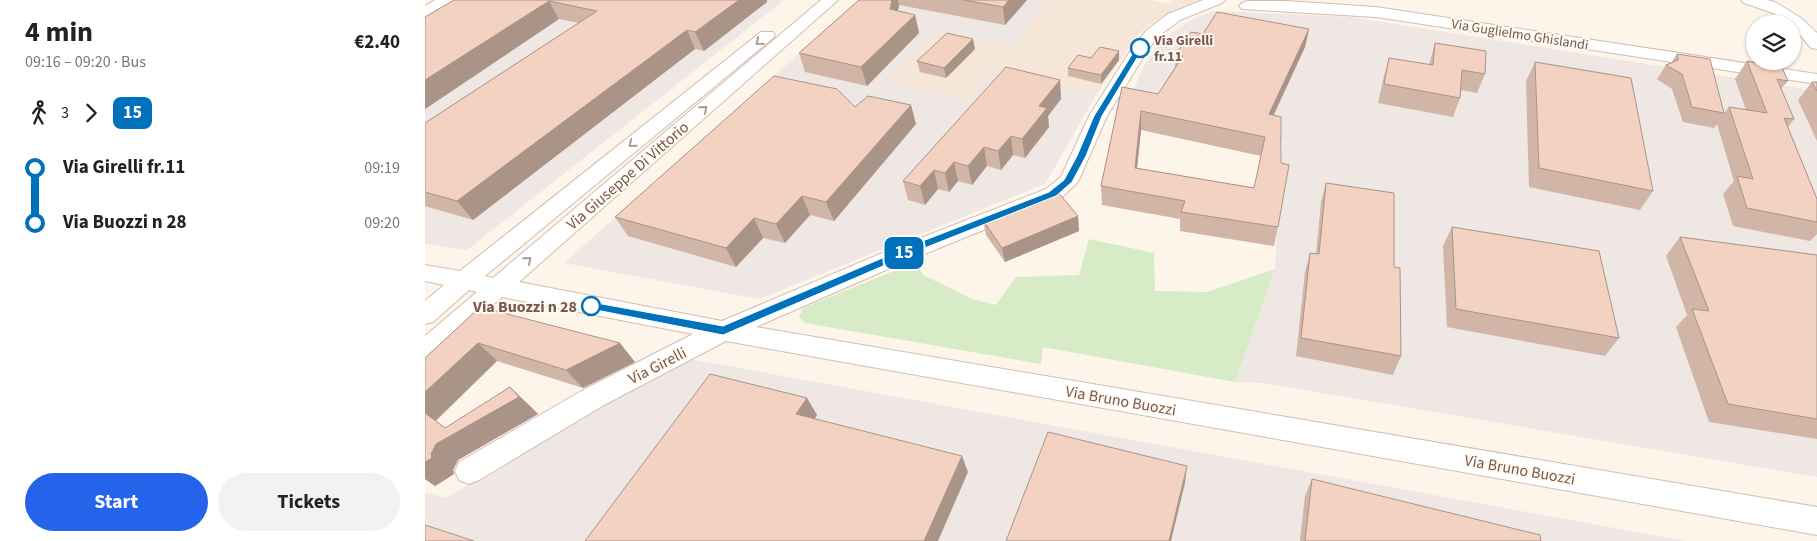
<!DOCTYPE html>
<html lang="en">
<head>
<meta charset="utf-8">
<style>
	:root { --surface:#fff; --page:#f2f2f2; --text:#222; --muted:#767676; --accent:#2563eb }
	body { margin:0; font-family:"Source Sans 3",sans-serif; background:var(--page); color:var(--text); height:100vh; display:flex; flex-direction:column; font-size:19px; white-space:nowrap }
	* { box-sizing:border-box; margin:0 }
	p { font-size:16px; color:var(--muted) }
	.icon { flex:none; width:28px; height:28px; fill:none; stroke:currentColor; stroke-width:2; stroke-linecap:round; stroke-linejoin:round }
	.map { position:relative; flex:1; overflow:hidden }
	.drawer { display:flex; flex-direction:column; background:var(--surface); width:425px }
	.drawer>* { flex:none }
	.badge { padding:0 10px; border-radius:8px; font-size:18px; line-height:32px }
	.buttons { position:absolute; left:1321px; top:15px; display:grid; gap:10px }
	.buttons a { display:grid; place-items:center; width:55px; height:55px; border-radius:50%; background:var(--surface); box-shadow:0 1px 4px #0004; font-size:25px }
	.map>.badge { position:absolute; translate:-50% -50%; box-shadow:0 0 0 2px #fff }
	.legs { display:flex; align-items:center; gap:8px; height:55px; padding:0 25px; font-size:16px }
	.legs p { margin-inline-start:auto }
	.headline { display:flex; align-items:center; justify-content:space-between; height:85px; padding:0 25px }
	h1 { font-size:28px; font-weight:700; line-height:38px }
	.primary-button { display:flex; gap:10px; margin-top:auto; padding:10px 25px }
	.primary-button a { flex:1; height:58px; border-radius:30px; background:var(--accent); color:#fff; font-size:20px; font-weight:700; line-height:58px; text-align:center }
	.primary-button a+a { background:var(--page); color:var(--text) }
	ul { padding:0 25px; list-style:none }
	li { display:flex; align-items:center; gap:18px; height:55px; font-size:19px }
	li i { display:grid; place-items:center; width:8px; height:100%; margin:0 6px; background:currentColor }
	li i::after { content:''; width:12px; height:12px; margin:-6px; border:4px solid; border-radius:50%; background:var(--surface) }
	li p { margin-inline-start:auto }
	li:first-child i { background:linear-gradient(#0000 50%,currentColor 0) }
	li:last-child i { background:linear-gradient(currentColor 50%,#0000 0) }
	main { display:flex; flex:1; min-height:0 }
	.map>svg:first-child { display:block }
	.residential { fill:#f5e6d8 }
	.industrial { fill:#eee7e3 }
	.green { fill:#d8ebc7 }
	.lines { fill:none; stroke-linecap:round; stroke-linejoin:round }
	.minor-casing { stroke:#d2beb1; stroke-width:2 }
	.minor { fill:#fff; fill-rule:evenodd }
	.wall { fill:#d1b5a6; fill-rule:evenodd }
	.shaded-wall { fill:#aa9387 }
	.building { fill:#f3d2c1; stroke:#aa9387; fill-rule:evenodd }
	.oneway { stroke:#af9b94 }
	.line-1 { fill:#0072bc; stroke:#fff }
	.stop-1-dot { fill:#fff; stroke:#0072bc; stroke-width:2.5 }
	.labels { text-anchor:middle; stroke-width:4; stroke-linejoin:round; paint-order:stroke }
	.far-street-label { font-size:14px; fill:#79594c; stroke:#fff9f1 }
	.far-stop-label { font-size:14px; font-weight:bold; fill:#79594c; stroke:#fff9f1; text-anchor:start }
	.street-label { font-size:16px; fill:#79594c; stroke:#fff9f1 }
	.stop-label { font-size:16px; font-weight:bold; fill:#79594c; stroke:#fff9f1; text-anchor:end }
</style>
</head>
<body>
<main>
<section class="drawer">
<div class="headline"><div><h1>4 min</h1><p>09:16 – 09:20 · Bus</p></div><b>€2.40</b></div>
<div class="legs"><svg class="icon" aria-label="walk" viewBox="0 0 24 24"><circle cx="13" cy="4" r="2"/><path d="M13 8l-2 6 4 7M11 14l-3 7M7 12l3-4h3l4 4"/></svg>3<svg class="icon" aria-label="forward" viewBox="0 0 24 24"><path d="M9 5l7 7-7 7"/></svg><b class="badge" style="background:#0072bc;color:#fff">15</b></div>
<ul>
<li><i style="color:#0072bc"></i><b>Via Girelli fr.11</b><p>09:19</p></li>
<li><i style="color:#0072bc"></i><b>Via Buozzi n 28</b><p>09:20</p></li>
</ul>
<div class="primary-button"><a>Start</a><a>Tickets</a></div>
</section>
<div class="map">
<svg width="1392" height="541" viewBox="0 0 1392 541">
	<rect width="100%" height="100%" fill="#fdf4ea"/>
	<!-- residential -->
	<polygon class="residential" points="622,0 725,0 744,4 748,0 775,0 747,11 724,25 712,36 671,95 570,69 539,101 463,80 512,30 588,46"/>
	<!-- industrial -->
	<g class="industrial">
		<polygon points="42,0 359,0 42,250 0,244 0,25"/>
		<polygon points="434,0 622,0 588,46 512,30 463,80 539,101 570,69 671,95 620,184 334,299 139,263"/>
		<polygon points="788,11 926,17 1392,91 1392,477 838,383 810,382 850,269 858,140 701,109 718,67 735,42 764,21"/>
		<polygon points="265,359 1260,541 0,541 0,493 22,498 126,433"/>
	</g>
	<!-- green -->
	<polygon class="green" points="664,239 729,253 730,291 782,292 850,269 810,382 618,347 616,364 380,323 374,317 378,308 491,262 498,275 547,299 571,305 591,277 654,275"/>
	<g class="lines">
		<!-- minor casing -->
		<g class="minor-casing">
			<g id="minor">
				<polygon points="10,0 29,0 26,3 0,17 0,6"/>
				<polygon points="396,0 413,0 94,282 297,321 455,254 621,189 636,177 664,116 709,45 723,29 743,14 778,0 800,0 797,3 755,20 735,35 724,48 682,116 653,182 635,199 470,266 331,327 1392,507 1392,535 301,341 179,405 54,480 44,484 34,480 30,471 34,462 160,389 268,334 77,297 9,357 0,360 0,336 52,292 44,290 8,322 0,324 0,301 19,285 0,281 0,265 35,271 336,32 348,32 350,35 348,38 60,276 68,278"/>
				<polygon points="1316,0 1342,0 1350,2 1376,18 1392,33 1392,49 1386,48 1368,27 1368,24 1364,24 1348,13 1319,3"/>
				<polygon points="822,1 861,1 951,7 1392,74 1392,84 951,17 817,9 814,6 817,3"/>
			</g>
		</g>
		<!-- minor -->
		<use href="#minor" class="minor"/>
	</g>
	<!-- wall -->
	<g class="wall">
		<polygon points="29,0 342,2 279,51 270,49 48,220 0,206 0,123 154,23 134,19 0,109 0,17"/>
		<polygon points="434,0 602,0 580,25 474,5 473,11 490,15 494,33 442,86 380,72 374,53"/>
		<path d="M884,29l-4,18 -31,68 4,112 -4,19 -94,-15v-12l-78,-14 -1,-19 21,-99 36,7 17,-27 1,-13 27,-20zM716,130l120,26 -7,32 -117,-20z"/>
		<polygon points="1010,43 1060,74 1052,93 1036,90 1035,98 1028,117 953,103 959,76 964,58 1004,65"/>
		<polygon points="550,49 521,78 495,72 492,61"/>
		<polygon points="1252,54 1299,113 1304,107 1321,110 1310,79 1322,61 1328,62 1330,59 1330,61 1343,61 1363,81 1356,89 1369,119 1363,127 1392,199 1392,234 1385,241 1308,226 1298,194 1309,181 1292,124 1289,128 1258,122 1247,89 1232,79 1241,65 1246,63"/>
		<polygon points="666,58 694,60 676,84 643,76 643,68"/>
		<polygon points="1110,62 1228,191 1215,210 1104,187 1101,81"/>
		<polygon points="635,80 636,99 623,116 624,127 600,158 588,155 576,170 562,166 547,185 533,181 524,192 513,189 500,205 483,200 478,181"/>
		<polygon points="1387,82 1392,82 1392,141 1373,100"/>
		<polygon points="430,107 491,124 409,221 385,215 360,243 338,238 311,267 203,236 190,217"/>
		<polygon points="901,183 969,267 976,356 968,375 871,356 880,272 885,253 891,254 896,202"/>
		<polygon points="653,216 654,231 580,262 561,235 558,220"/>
		<polygon points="1027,227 1194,338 1180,356 1022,327 1018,246"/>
		<polygon points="1255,237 1392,255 1392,439 1284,422 1251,327 1262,315 1241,256"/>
		<polygon points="55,307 210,362 158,388 72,361 11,421 20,428 104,405 113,414 33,460 28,470 29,474 10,486 0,479 0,358"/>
		<polygon points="887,479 1116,541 875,541 880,496"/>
	</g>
	<!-- shaded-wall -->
	<g class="shaded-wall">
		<polygon points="314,0 342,0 342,2 279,51 270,32"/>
		<polygon points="467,0 473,0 474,5 469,27 465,9"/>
		<polygon points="584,0 602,0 580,25 578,7"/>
		<polygon points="124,1 134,19 0,109 0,80"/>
		<polygon points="490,15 494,33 442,86 436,67"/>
		<polygon points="884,29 880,47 840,133 844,114"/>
		<polygon points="262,30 270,49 48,220 32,201"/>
		<polygon points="548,39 550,49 521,78 519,68"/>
		<polygon points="694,51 694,60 676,84 676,75"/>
		<polygon points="635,80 636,99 623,116 624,127 600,158 597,139 614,106"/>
		<polygon points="486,105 491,124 409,221 401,202"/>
		<polygon points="716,111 716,130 710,187 710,168"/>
		<polygon points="586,136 588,155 576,170 573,151"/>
		<polygon points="559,147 562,166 547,185 543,166"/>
		<polygon points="529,162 533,181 524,192 520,173"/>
		<polygon points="509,170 513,189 500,205 495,186"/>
		<polygon points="377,196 385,215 360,243 351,224"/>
		<polygon points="653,216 654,231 580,262 577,248"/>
		<polygon points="329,218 338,238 311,267 301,248"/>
		<polygon points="53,343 72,361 10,421 0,413 0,392"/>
		<polygon points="195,343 210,362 158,388 141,370"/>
		<polygon points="85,387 104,405 113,414 33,460 28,470 29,474 10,486 0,479 0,462 11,444"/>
		<polygon points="382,398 392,415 381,432 371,414"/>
		<polygon points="537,456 543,472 513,541 499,541"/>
		<polygon points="762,466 760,483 746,541 744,541"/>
	</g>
	<!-- building -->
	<g class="building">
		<polygon points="29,0 314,0 270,32 262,30 32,201 0,192 0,123 172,11 124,1 0,80 0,17"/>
		<polygon points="434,0 467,0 465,9 490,15 436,67 374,53"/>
		<polygon points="539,0 584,0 578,7"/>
		<path d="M792,12l92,17 -40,85 12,3v46l8,2 -11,62 -97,-15 4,-11 -84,-15 21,-99 36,7 25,-38 -7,-2 15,-22 12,2zM716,111l124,26 -11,51 -119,-20z"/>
		<polygon points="522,33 548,39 519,68 492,61"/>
		<polygon points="1010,43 1061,51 1060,74 1037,70 1035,98 959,84 964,58 1008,65"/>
		<polygon points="675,47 694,51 676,75 643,68 653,55 666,58"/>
		<polygon points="1252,54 1285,59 1299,113 1267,107 1257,74 1241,65 1253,60"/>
		<polygon points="1322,61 1331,63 1331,61 1343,61 1355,63 1363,81 1352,79 1369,119 1359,118 1392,199 1392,222 1322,208 1312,176 1328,179 1304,107 1342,113"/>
		<polygon points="1110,62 1206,78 1228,191 1114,168"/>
		<polygon points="581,67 635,80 614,106 622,108 597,139 586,136 573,151 559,147 543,166 529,162 520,173 509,170 495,186 478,181"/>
		<polygon points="349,76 412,89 430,107 443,96 486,105 401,202 377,196 351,224 329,218 301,248 190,217"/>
		<polygon points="1387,82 1392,82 1392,91"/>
		<polygon points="901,183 969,193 969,267 975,268 976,356 876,338 885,253 894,254"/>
		<polygon points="632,191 653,216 577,248 558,220"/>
		<polygon points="1027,227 1174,251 1194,338 1031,309"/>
		<polygon points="1255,237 1392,255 1392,419 1303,404 1267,309 1284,311"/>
		<polygon points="55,307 195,343 141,370 53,343 0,392 0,358"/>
		<polygon points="285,374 382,398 371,414 537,456 499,541 160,541"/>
		<polygon points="85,387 94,397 11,444 6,454 7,458 0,462 0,413 20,428"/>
		<polygon points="623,432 762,466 744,541 581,541"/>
		<polygon points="887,479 1115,535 1116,541 880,541"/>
		<polygon points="0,525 49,541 0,541"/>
	</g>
	<!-- one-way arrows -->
	<defs><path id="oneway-chevron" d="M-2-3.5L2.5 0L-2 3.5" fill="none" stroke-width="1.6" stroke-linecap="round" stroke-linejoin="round" transform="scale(1.25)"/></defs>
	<g class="oneway">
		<use href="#oneway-chevron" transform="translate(334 42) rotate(141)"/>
		<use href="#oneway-chevron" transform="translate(279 109) rotate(-41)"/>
		<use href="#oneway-chevron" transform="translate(207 144) rotate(141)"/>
		<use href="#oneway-chevron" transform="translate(103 260) rotate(-41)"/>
	</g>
	<!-- line-1 -->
	<polygon class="line-1" points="715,45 718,48 677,116 661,156 647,182 631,196 502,247 298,335 166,309 161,306 166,302 298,326 495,242 624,192 639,180 652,156 669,116 711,48"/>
	<!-- markers -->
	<g class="stop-1-dot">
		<circle cx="715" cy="48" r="9"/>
		<circle cx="166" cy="306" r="9"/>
	</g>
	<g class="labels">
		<!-- far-street labels -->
		<g class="far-street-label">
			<text transform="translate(1095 34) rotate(9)" y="5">Via Guglielmo Ghislandi</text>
		</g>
		<!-- far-stop labels -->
		<g class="far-stop-label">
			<text x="729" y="45">Via Girelli<tspan x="729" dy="16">fr.11</tspan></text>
		</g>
		<!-- street labels -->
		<g class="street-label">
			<text transform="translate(202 175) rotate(-41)" y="6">Via Giuseppe Di Vittorio</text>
			<text transform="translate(232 365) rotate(-27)" y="6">Via Girelli</text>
			<text transform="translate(696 400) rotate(10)" y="6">Via Bruno Buozzi</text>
			<text transform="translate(1095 469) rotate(10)" y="6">Via Bruno Buozzi</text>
		</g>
		<!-- stop labels -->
		<g class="stop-label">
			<text x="152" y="312">Via Buozzi n 28</text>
		</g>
	</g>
</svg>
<div class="buttons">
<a><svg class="icon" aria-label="layers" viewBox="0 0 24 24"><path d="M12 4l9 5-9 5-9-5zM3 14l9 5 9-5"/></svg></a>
</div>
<b class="badge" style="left:479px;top:253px;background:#0072bc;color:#fff">15</b>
</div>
</main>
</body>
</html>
